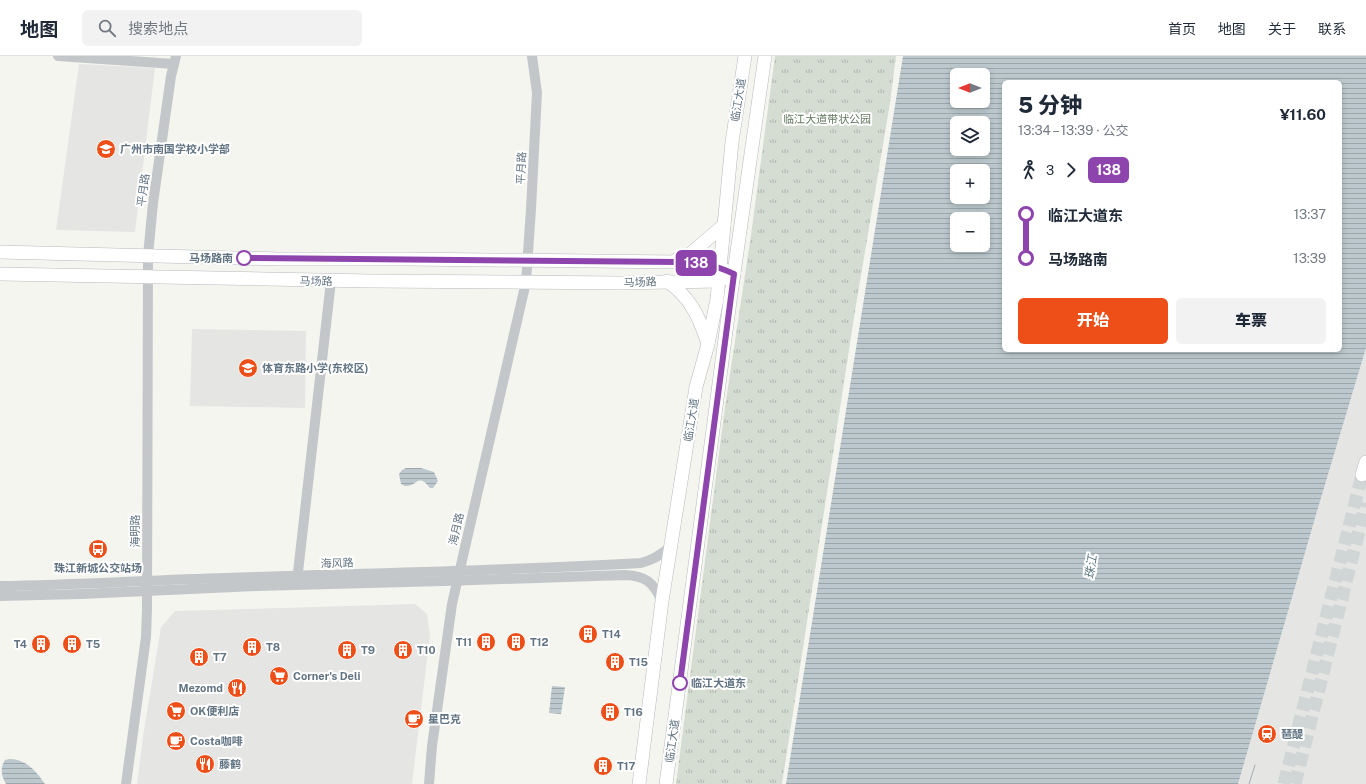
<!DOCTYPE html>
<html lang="zh">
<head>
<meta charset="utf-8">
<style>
	:root { --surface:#fff; --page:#f2f2f3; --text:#1f2937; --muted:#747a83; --line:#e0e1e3; --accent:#ee4e17 }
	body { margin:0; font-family:"Public Sans","Noto Sans SC",sans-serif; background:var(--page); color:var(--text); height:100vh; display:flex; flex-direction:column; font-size:15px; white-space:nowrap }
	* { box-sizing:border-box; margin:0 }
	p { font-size:13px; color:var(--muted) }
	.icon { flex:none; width:22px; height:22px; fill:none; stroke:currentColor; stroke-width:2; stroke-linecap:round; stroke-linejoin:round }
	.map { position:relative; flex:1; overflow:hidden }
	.side { position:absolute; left:1002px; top:24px; width:340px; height:272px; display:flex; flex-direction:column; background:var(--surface); border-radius:6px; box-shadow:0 2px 6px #0003 }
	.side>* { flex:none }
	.badge { padding:0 8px; border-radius:6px; font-size:14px; line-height:26px }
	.needle { width:26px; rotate:270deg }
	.tools { position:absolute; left:950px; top:12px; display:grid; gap:8px }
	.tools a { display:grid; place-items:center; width:40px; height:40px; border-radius:6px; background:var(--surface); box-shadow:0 2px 6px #0003; font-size:20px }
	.map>.badge { position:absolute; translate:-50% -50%; box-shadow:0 0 0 2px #fff }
	.legs { display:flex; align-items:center; gap:6px; height:44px; padding:0 16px; font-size:13px }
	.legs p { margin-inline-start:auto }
	.headline { display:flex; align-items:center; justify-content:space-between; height:68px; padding:0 16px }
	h1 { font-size:22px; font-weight:800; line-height:30px }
	.button { display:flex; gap:8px; margin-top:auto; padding:8px 16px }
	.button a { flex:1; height:46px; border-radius:6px; background:var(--accent); color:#fff; font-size:16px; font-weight:800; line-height:46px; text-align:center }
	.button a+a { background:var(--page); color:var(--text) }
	ul { padding:0 16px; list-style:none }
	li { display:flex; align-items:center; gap:14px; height:44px; font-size:15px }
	li i { display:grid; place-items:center; width:6px; height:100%; margin:0 5px; background:currentColor }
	li i::after { content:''; width:10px; height:10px; margin:-5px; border:3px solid; border-radius:50%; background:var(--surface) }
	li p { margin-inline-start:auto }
	li:first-child i { background:linear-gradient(#0000 50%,currentColor 0) }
	li:last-child i { background:linear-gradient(currentColor 50%,#0000 0) }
	header { display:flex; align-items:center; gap:24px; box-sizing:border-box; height:56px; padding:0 20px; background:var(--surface); border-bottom:1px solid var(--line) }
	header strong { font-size:19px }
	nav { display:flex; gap:22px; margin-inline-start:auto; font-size:14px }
	.search { width:280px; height:36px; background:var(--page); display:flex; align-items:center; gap:10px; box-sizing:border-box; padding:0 14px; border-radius:6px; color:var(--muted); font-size:15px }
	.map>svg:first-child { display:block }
	.built { fill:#e5e6e4 }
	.grass { fill:url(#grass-tufts) }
	.water { fill:url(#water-rules); fill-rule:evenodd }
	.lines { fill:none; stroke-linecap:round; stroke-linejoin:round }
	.major-tunnel { stroke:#d0d5d5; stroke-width:13; stroke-dasharray:13 6; stroke-linecap:butt }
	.major-casing { stroke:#b6babe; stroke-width:14 }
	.minor { stroke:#c4c7ca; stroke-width:10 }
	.major { stroke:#fff; stroke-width:13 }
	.tram { stroke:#a3a9af; stroke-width:1 }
	.line-1-casing { stroke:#fff; stroke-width:9 }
	.line-1 { stroke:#8e44ad; stroke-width:6 }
	.stop-1-dot { fill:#fff; stroke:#8e44ad; stroke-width:2 }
	.labels { text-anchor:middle; stroke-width:4; stroke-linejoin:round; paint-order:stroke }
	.street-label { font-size:11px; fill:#627483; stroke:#fff }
	.park-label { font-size:11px; fill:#657a61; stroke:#fff }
	.poi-label { font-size:11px; font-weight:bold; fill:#627483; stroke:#fff; text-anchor:start }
	.stop-label { font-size:11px; font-weight:bold; fill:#627483; stroke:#fff; text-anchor:end }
	.water-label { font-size:12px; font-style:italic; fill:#5d7781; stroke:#fff }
</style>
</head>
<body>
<header>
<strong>地图</strong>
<div class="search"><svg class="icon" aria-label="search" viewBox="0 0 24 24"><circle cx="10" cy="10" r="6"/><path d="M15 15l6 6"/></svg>搜索地点</div>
<nav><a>首页</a><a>地图</a><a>关于</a><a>联系</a></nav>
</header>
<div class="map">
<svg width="1366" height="728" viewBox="0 0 1366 728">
	<defs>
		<pattern id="grass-tufts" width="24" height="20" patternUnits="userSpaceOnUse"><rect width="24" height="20" fill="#d5dcd1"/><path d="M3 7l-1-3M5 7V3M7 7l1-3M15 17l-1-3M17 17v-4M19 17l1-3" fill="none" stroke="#b0b7af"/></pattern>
		<pattern id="water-rules" width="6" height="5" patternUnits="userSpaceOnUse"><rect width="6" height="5" fill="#bcc8cd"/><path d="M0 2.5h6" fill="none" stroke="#9ca7ac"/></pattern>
	</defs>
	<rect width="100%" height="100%" fill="#f5f5f0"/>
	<!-- built -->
	<g class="built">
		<polygon points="79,8 155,12 135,176 56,174"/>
		<polygon points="192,273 306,275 305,352 190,350"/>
		<polygon points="1366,292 1366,728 1238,728 1318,452"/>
		<polygon points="415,548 427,558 430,579 412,728 137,728 143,680 161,571 175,555"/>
	</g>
	<!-- grass -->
	<polygon class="grass" points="775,0 896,0 890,47 855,255 782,728 676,728 725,351 751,179"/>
	<!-- water -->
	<g class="water">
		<path d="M903,0h463v292l-48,160 -80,276h-452zM957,19h26v26h-26zM1004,26h336v268h-336zM957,67h26v26h-26zM957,115h26v26h-26zM957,163h26v26h-26z"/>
		<path d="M406,412h15l13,4 4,9 -5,7h-3c-13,-16 -12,-1 -25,-2l-4,-2 -2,-10 3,-4z"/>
		<polygon points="552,630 565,631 561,658 549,657"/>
		<path d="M9,703c17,0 27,12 36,25h-39c-5,-8 -6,-16 -1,-24z"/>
	</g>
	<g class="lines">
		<!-- major-tunnel -->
		<g class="major-tunnel">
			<polyline points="1284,728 1362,419"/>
			<polyline points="1295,728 1366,447"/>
		</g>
		<!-- major casing -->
		<g class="major-casing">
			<g id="major">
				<path d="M0,196l279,7h129l271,3c23,1 34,2 55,12"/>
				<polyline points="676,204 689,199 724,169"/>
				<polyline points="0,218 371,225 622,227 718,225 725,222"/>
				<path d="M667,225c22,15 32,35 40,60"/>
				<polyline points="1362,419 1366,406"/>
				<polyline points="639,728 662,545 696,331 708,288 717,243 732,86 745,0"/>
				<polyline points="666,728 730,245 765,0"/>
			</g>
		</g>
		<!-- minor -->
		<g class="minor">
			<polyline points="58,0 174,8"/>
			<polyline points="297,525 331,225"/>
			<path d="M0,530c75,-1 150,-6 225,-8 139,-5 277,-7 416,-15 12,-3 20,-8 29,-16"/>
			<path d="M0,540l81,-2 176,-8 187,-5 181,-6c21,1 28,7 37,26"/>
			<polyline points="126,728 146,581 147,553 148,200 153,147 171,20 176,0"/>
			<polyline points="429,728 432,690 452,548 526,226 531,153 537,37 532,0"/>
		</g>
		<!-- major -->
		<use href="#major" class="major"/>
		<!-- tram -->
		<polyline class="tram" points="1249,728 1255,709"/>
	</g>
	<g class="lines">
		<!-- line-1 casing -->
		<g class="line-1-casing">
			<path id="line-1" d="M244,202l435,4c23,1 34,2 55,12l-54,409"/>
		</g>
		<!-- line-1 -->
		<use href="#line-1" class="line-1"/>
	</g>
	<!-- icons -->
	<defs>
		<g id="school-disc" transform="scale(1)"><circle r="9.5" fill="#ee4e17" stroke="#fff"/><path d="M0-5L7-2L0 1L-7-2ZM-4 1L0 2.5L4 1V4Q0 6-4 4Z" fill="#fff"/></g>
		<g id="bus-disc" transform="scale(1)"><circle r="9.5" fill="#ee4e17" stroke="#fff"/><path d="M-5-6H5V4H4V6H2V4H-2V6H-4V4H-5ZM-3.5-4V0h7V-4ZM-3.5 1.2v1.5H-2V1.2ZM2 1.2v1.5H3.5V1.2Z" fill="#fff"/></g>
		<g id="building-disc" transform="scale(1)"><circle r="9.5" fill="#ee4e17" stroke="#fff"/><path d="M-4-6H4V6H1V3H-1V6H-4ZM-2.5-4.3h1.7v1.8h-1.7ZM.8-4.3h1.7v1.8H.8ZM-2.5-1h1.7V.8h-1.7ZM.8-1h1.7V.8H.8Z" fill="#fff"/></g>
		<g id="supermarket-disc" transform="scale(1)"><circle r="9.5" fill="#ee4e17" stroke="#fff"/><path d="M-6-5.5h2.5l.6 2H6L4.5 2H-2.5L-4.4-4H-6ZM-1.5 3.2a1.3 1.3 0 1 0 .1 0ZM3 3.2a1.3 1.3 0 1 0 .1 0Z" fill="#fff"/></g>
		<g id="restaurant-disc" transform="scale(1)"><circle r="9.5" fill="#ee4e17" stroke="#fff"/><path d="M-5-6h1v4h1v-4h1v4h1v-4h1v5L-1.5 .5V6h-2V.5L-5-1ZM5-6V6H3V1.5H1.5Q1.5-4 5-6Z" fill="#fff"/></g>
		<g id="cafe-disc" transform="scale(1)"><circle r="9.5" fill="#ee4e17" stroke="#fff"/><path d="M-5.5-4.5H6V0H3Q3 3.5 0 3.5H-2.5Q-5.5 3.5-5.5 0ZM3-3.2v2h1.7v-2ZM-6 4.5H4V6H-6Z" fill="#fff"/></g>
		<g id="station-disc" transform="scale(1)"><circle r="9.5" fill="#ee4e17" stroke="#fff"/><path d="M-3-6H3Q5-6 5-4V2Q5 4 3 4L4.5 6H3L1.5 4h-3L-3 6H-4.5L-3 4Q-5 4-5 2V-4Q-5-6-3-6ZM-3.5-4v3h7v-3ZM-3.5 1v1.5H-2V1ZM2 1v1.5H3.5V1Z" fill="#fff"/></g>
	</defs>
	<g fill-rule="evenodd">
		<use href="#school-disc" x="106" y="93"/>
		<use href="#school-disc" x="248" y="312"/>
		<use href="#bus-disc" x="98" y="493"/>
		<use href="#building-disc" x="588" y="578"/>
		<use href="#building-disc" x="486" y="586"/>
		<use href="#building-disc" x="516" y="586"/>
		<use href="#building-disc" x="41" y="588"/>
		<use href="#building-disc" x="72" y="588"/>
		<use href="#building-disc" x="252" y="591"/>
		<use href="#building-disc" x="347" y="594"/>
		<use href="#building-disc" x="403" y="594"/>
		<use href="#building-disc" x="199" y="601"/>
		<use href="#building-disc" x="615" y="606"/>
		<use href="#supermarket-disc" x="279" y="620"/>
		<use href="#restaurant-disc" x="237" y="632"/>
		<use href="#supermarket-disc" x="176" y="655"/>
		<use href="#building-disc" x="610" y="656"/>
		<use href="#cafe-disc" x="414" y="663"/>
		<use href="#station-disc" x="1267" y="678"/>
		<use href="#cafe-disc" x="176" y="685"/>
		<use href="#restaurant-disc" x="205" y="708"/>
		<use href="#building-disc" x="603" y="710"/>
	</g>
	<!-- markers -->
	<g class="stop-1-dot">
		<circle cx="244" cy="202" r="7"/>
		<circle cx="680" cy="627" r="7"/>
	</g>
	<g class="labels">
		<!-- street labels -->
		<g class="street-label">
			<text transform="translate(738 44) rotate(-81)" y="4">临江大道</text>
			<text transform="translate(521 112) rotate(-87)" y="4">平月路</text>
			<text transform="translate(143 134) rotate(-82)" y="4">平月路</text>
			<text transform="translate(316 225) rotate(1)" y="4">马场路</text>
			<text transform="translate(640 226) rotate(-2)" y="4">马场路</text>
			<text transform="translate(691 364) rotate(-81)" y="4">临江大道</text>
			<text transform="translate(456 473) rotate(-77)" y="4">海月路</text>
			<text transform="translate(135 475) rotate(-90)" y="4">海明路</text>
			<text transform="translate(337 507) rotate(-2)" y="4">海风路</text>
			<text transform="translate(672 685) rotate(-82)" y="4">临江大道</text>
		</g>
		<!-- park labels -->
		<g class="park-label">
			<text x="827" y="67">临江大道带状公园</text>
		</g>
		<!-- poi labels -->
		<g class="poi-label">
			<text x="120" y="97">广州市南国学校小学部</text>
			<text x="262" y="316">体育东路小学(东校区)</text>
			<text x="98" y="516" text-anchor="middle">珠江新城公交站场</text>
			<text x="602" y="582">T14</text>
			<text x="472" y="590" text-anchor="end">T11</text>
			<text x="530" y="590">T12</text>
			<text x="27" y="592" text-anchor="end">T4</text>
			<text x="86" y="592">T5</text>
			<text x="266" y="595">T8</text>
			<text x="361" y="598">T9</text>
			<text x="417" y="598">T10</text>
			<text x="213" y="605">T7</text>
			<text x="629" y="610">T15</text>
			<text x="293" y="624">Corner's Deli</text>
			<text x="223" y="636" text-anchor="end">Mezomd</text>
			<text x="190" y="659">OK便利店</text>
			<text x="624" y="660">T16</text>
			<text x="428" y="667">星巴克</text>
			<text x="1281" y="682">琶醍</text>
			<text x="190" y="689">Costa咖啡</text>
			<text x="219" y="712">藤鹤</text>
			<text x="617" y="714">T17</text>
		</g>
		<!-- stop labels -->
		<g class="stop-label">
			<text x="233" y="206">马场路南</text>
			<text x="691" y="631" text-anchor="start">临江大道东</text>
		</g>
		<!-- water labels -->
		<g class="water-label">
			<text transform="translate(1091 511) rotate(-82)" y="4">珠江</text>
		</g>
	</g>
</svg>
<div class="tools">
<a><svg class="needle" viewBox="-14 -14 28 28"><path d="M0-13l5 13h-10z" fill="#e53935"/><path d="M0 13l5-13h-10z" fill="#747a83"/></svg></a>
<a><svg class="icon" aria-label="layers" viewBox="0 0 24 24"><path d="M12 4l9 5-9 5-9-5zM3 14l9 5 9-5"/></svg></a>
<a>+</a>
<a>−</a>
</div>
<b class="badge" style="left:696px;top:207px;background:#8e44ad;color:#fff">138</b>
<section class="side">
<div class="headline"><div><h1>5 分钟</h1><p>13:34 – 13:39 · 公交</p></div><b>¥11.60</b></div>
<div class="legs"><svg class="icon" aria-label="walk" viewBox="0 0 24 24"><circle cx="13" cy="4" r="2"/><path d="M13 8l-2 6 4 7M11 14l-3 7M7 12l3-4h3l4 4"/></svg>3<svg class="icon" aria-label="forward" viewBox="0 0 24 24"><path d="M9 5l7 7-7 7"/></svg><b class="badge" style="background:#8e44ad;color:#fff">138</b></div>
<ul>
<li><i style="color:#8e44ad"></i><b>临江大道东</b><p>13:37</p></li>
<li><i style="color:#8e44ad"></i><b>马场路南</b><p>13:39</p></li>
</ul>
<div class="button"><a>开始</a><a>车票</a></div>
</section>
</div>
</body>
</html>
